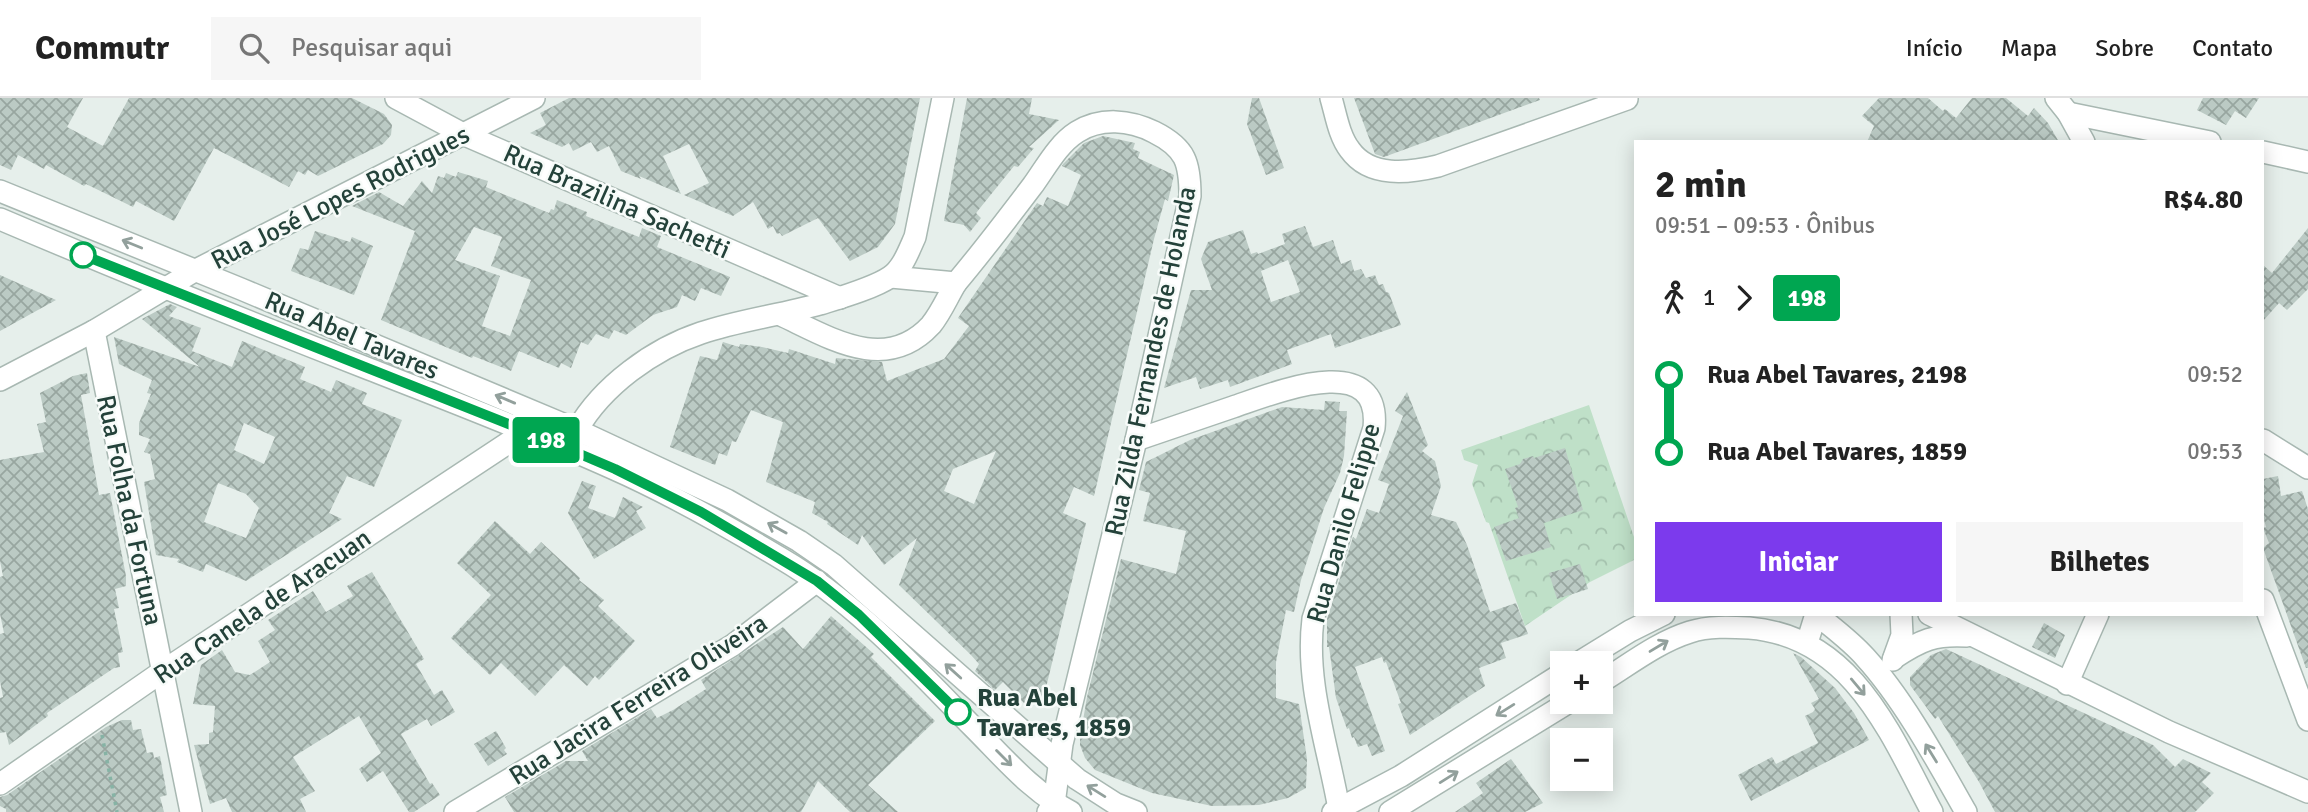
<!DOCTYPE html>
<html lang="pt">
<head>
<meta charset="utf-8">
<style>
	:root { --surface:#fff; --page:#f6f6f6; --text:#222; --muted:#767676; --line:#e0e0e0; --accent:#7c3aed }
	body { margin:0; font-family:Signika,sans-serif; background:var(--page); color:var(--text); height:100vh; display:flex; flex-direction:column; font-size:26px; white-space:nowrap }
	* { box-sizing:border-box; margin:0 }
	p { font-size:23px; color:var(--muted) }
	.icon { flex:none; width:38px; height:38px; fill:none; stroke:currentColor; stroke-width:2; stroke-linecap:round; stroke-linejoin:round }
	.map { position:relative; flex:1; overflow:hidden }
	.drawer { position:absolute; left:1634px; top:42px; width:630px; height:476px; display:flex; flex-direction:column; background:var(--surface); border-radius:0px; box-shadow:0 4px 18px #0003 }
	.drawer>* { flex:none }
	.badge { padding:0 14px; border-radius:5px; font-size:24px; line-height:46px }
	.controls { position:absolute; left:1550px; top:553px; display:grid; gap:14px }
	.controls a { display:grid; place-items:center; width:63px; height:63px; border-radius:0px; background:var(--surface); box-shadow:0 4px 18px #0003; font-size:35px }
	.map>.badge { position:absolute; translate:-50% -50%; box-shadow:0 0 0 4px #fff }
	.legs { display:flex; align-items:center; gap:10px; height:77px; padding:0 21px; font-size:23px }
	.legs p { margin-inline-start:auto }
	.head { display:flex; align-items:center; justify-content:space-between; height:119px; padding:0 21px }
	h1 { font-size:38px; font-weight:700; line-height:52px }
	.primary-button { display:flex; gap:14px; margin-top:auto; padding:14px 21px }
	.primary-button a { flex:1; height:80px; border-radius:0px; background:var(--accent); color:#fff; font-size:28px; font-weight:700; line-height:80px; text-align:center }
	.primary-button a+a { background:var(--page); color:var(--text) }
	ul { padding:0 21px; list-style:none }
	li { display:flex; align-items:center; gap:24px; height:77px; font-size:26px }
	li i { display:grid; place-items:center; width:10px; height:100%; margin:0 9px; background:currentColor }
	li i::after { content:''; width:18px; height:18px; margin:-9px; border:5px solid; border-radius:50%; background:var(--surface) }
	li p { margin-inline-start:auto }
	li:first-child i { background:linear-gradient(#0000 50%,currentColor 0) }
	li:last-child i { background:linear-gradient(currentColor 50%,#0000 0) }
	header { display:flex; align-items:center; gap:42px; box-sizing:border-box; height:98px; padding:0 35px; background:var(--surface); border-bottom:2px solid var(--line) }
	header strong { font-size:33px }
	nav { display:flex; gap:38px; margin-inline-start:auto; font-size:24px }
	.search { width:490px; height:63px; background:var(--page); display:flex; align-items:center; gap:18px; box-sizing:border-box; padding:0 24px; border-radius:0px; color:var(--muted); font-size:26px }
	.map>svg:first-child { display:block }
	.park { fill:url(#park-crowns) }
	.building { fill:url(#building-cross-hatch); fill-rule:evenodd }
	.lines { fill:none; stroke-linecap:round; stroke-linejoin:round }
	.minor-casing { stroke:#a8b8b2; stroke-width:24 }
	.path { stroke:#86b3a5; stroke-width:3.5; stroke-dasharray:3.5 5; stroke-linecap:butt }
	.minor { stroke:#fff; stroke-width:21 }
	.oneway { stroke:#92a09c }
	.line-1-casing { stroke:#fff; stroke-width:16 }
	.line-1 { stroke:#00a651; stroke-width:10 }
	.stop-1-dot { fill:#fff; stroke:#00a651; stroke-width:3.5 }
	.labels { text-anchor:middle; stroke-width:5; stroke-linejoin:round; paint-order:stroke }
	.street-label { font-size:26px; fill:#24423a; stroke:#f7fbf9 }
	.stop-label { font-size:26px; font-weight:bold; fill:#24423a; stroke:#f7fbf9; text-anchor:start }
</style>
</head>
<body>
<header>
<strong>Commutr</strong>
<div class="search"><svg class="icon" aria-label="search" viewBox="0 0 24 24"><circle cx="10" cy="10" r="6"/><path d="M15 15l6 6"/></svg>Pesquisar aqui</div>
<nav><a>Início</a><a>Mapa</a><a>Sobre</a><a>Contato</a></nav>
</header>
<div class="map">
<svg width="2308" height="714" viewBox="0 0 2308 714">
	<defs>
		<pattern id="park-crowns" width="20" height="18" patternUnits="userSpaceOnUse" patternTransform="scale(1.75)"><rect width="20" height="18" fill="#bfe0c8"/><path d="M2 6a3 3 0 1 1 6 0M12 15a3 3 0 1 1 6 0" fill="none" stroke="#a4c1ad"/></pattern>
		<pattern id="building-cross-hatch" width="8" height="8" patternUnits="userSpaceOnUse" patternTransform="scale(1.75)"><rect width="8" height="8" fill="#bbcac4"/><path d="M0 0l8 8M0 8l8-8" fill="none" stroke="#98a6a0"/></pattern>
	</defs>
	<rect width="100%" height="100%" fill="#e6efeb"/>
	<!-- park -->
	<polygon class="park" points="1589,307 1636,445 1636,461 1590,484 1525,528 1489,425 1486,424 1472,386 1478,367 1464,362 1461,352"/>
	<!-- building -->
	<g class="building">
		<polygon points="0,0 83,0 67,29 103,48 129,0 352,0 384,16 392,27 391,37 383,46 318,78 308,72 305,77 298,73 289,89 214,50 174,123 136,103 133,109 86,86 84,88 46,67 44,71 18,57 11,72 0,67"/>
		<polygon points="569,0 920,0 895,126 878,149 850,163 818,120 782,138 780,135 777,136 773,128 768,131 753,104 733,118 684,97 709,85 689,46 663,58 681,96 639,78 641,81 621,73 609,48 597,54 591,44 573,53 569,45 562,49 530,35 546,27 540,15"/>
		<polygon points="967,0 1032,0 1029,16 1059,22 1029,49 1034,50 1018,69 1014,68 976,115 981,120 970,134 964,127 944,123"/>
		<polygon points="1252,0 1259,0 1284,70 1266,77 1247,26"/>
		<polygon points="1354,0 1539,0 1540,2 1384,59 1375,56"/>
		<polygon points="1879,0 1928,0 1943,13 1945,11 1956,20 1972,0 2006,0 2028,18 2034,10 2048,25 2059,44 1867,44 1874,28 1862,18"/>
		<polygon points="2203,0 2259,0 2246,20 2235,13 2226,27 2197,12"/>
		<path d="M1103,38l32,7 -2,6 7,3 -2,6 36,17 -6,26 -3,-2 -11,40 -60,257 -20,-9 -11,26 23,10 -43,177 -5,-2 -5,6h-8l-22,-22 -8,8 -20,-19 4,-7 -8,-9 -72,-70 18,-47 -33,27 -22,-30 -4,10 -31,-21 1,-2 -16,-9 3,-11 -49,-20 17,-60 -32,-12 -15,32 -4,-1 -5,15 -8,-3 -4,12 -45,-18 30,-91 17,4 6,-18 16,5 1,-3 22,3 26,6 1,-4 46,15 1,-6 46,4 5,19 57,-22 25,-33 -11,-8 79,-115 6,3 4,-9 21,9 13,-31 -19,-9 1,-2 21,-21zM996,353l-22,53 -30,-13 9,-22z"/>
		<path d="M458,74l30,9 -2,6 63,26 2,-4 3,1 3,-10 30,12 -1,4 53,21 3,-9 19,8 -4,11 73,30 -9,19 -20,-8 -6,13 -13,-6 -5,12 -24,8 -27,20 -12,-5 -5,9 -13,-5 -8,11 -7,-3 -10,26 -10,-5 -2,5 -40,-17 -8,20 -38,-15 -1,2 -91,-38 34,-89 -63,-25 27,-14 24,14 19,-25 10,12 6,-17 6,2 2,-5 10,4zM474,129l28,10 -11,29 40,14 -21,56 -28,-10 18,-50 -45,-16z"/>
		<path d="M1305,128l8,21 20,-7 8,24 10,-4 3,11 7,-2 5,9 9,-3 4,10 4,-1 3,8 3,1 12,32 -66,23 -4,-14 -44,16 5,14 -62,23 -2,-7 -28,9 -4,-12 -32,11 27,-98h21l-11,-31 7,-17 35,-12 8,24 6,-2 1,2 27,-10 -3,-10zM1288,162l12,32 -29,10 -10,-31z"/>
		<polygon points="2308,130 2308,191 2287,212 2279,205 2263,223 2263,167 2272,175"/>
		<polygon points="315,133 350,144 352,139 373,148 354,197 291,173 300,150 308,152"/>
		<polygon points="0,177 56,202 0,233"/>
		<path d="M170,206l7,3 -8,9 32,12 -9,23 40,16 10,-26 63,26 -5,12 31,13 5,-12 31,13 -5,11 40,16 -28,67 -27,-11 -18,37 13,6 -96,62 -40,-17 -3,8 -26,-10 2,-3 -23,-4 -12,-73 11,-3 -5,-25 -6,-2 6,-13 -11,-4v-12l12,-29 -4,-1 5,-13 -33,-16 -5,-27 86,30 -58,-48zM244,325l31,14 -11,27 -30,-14zM218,385l28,11 13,14 -13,30 -42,-16z"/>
		<polygon points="87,275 90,295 81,297 94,369 99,397 110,395 126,478 126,488 115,491 119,510 114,511 123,554 118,555 120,569 114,570 47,615 48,618 9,647 6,634 0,635 0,600 3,599 0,583 0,536 4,535 0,516 0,479 3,478 0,463 0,362 44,354 37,326 46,324 40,295 73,278"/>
		<polygon points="1407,294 1428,347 1422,353 1435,363 1441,388 1431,417 1456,424 1467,447 1490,514 1516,505 1528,536 1501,545 1506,560 1479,570 1485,588 1410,637 1398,606 1401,605 1386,564 1384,565 1382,559 1355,569 1385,653 1372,658 1367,646 1358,649 1354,639 1352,640 1349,630 1347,631 1336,600 1329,549 1327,549 1327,521 1353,439 1356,441 1367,411 1379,415 1389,386 1378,382 1403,318 1395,313"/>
		<polygon points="1325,303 1340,304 1339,313 1347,313 1344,358 1340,375 1324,410 1301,482 1294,514 1286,512 1276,564 1276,600 1299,606 1307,661 1306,690 1288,700 1259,707 1212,708 1152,695 1095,672 1085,660 1080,647 1080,640 1087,599 1121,461 1176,476 1186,433 1143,423 1150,395 1139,392 1146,364 1190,342 1282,309 1324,312"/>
		<polygon points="1565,350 1583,412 1544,425 1551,449 1506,463 1494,429 1519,420 1515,410 1518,409 1505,371 1520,366 1523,361 1533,358 1534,360"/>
		<polygon points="2278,378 2281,398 2302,393 2308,411 2308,570 2306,570 2263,450 2269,445 2263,430 2266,429 2263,418 2263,381"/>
		<polygon points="582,383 596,388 588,410 615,420 623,399 643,409 636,413 646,430 594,461 568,415"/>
		<polygon points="495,423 530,456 541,444 580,480 579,482 604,502 598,508 635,543 599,582 595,578 587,588 564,567 535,598 501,565 490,577 451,540 491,497 457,465"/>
		<polygon points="1580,466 1588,491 1557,501 1549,475"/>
		<polygon points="372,474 424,561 416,566 434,597 442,592 455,614 431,628 427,621 401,636 430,686 432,685 440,697 414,714 409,714 383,673 367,684 359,671 381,655 359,618 293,659 315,693 300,701 306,714 232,714 226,700 210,706 194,647 209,646 209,635 213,634 215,608 193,606 201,567 222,552 235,574 250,577 270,564 258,543 275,532 268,522 313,493 326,514 353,498 347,488"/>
		<polygon points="831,518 874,556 871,559 935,623 868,687 898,714 850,714 818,683 801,714 514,714 505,699 566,663 588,663 582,653 651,611 657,620 673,612 706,591 701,582 783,529 803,551"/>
		<polygon points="2044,525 2065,537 2055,560 2032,549"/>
		<polygon points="1946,551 2153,647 2175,669 2183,661 2211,675 2202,684 2214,695 2195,714 1995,714 1979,684 1938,618 1935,621 1910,587 1910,579 1931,557"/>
		<polygon points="1793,555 1801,559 1835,590 1854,615 1869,642 1751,703 1738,677 1772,659 1776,666 1818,645 1805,618 1813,614 1815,611 1811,605 1819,601"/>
		<polygon points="122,622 131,622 133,632 141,631 147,655 153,654 154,660 160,658 167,697 160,699 164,714 6,714 6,711 0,708 0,699 7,697 106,629"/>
		<polygon points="496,633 506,650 504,652 507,656 488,668 474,646"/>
		<polygon points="1511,661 1543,705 1525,714 1455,714 1483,695 1476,685"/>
	</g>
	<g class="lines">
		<!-- minor casing -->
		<g class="minor-casing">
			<g id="minor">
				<polyline points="396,0 465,37 840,200"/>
				<path d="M1331,0c5,17 8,38 19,52 20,28 59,23 88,16l189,-67"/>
				<polyline points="2056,0 2068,15 2084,44"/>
				<polyline points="2068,15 2210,44"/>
				<polyline points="2263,54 2308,64"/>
				<polyline points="0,93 241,191 577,332 727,402 799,443 834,467 1077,681 1116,706 1136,714"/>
				<path d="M0,121c122,52 246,102 369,150 82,32 163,63 243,99 59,26 115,58 170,91 73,43 132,108 191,168 31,31 59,65 98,85"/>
				<path d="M891,179l65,6c27,-32 52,-65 77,-98 13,-18 25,-41 44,-53 24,-15 53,-12 77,0 32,16 36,31 36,64l-54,244 -74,304 -8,60 -6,8"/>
				<path d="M781,217c49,23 105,59 150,10 10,-12 17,-29 25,-42"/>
				<polyline points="94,233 191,714"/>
				<polyline points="0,282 94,233 196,172 534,0"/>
				<path d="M577,332c25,-44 76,-81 124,-97 39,-13 80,-18 119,-29 19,-6 54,-16 70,-27 13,-9 19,-27 25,-40l28,-139"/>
				<path d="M1136,342c32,-11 65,-22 97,-33 39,-13 149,-59 141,21l-61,191c-8,64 15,127 26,190"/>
				<polyline points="2263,342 2308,370"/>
				<polyline points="2263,502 2308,622"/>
				<polyline points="1929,516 2169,634 2308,694"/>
				<path d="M1807,545l9,-29c17,14 35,27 49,43 39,43 72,104 101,155"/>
				<path d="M1894,560c27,-18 41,-24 73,-22"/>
				<polyline points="1893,562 1902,537 1901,516"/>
				<polyline points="1578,565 1630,533 1664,516"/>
				<path d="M1601,584c29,-18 57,-40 89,-50 18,-6 40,-5 59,-4 103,8 141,105 183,184"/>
				<polyline points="2067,586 2098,516"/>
				<polyline points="0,686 163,573 526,333"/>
				<polyline points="455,714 733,547 817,483"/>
				<polyline points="1333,714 1401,678 1563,575"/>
				<polyline points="1390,714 1569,604"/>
			</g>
		</g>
		<!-- path -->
		<polyline class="path" points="102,637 117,714"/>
		<!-- minor -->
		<use href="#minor" class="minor"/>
	</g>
	<!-- one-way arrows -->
	<defs><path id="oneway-shaft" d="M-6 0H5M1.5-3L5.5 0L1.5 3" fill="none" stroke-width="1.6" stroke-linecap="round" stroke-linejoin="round" transform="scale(1.75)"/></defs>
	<g class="oneway">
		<use href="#oneway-shaft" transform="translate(132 146) rotate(-158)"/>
		<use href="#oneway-shaft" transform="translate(505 301) rotate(-157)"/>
		<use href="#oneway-shaft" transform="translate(777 430) rotate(-151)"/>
		<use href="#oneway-shaft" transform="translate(1659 548) rotate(-31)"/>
		<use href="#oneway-shaft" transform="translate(953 573) rotate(-138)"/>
		<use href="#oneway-shaft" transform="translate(1858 589) rotate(50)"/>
		<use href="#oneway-shaft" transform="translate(1505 612) rotate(148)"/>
		<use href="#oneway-shaft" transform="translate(1931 655) rotate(-122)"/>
		<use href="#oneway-shaft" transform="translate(1004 660) rotate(45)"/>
		<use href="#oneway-shaft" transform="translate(1449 679) rotate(-32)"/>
		<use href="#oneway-shaft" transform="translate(1096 693) rotate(-148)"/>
	</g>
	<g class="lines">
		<!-- line-1 casing -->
		<g class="line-1-casing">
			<polyline id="line-1" points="83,157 526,333 615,371 701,414 817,483 859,517 958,614"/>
		</g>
		<!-- line-1 -->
		<use href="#line-1" class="line-1"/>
	</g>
	<!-- markers -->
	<g class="stop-1-dot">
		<circle cx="83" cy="157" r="12"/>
		<circle cx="958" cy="614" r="12"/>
	</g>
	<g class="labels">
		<!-- street labels -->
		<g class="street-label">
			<text transform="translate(340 99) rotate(-27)" y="9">Rua José Lopes Rodrigues</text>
			<text transform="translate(617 103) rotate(24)" y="9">Rua Brazilina Sachetti</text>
			<text transform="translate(352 237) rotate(23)" y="9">Rua Abel Tavares</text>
			<text transform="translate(1150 263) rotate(-78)" y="9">Rua Zilda Fernandes de Holanda</text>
			<text transform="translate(130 412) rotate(78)" y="9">Rua Folha da Fortuna</text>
			<text transform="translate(1343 425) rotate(-74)" y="9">Rua Danilo Felippe</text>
			<text transform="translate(262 508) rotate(-34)" y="9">Rua Canela de Aracuan</text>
			<text transform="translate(638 601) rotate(-32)" y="9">Rua Jacira Ferreira Oliveira</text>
		</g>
		<!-- stop labels -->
		<g class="stop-label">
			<text x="977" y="608">Rua Abel<tspan x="977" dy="30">Tavares, 1859</tspan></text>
		</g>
	</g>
</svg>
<div class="controls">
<a>+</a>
<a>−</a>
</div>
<b class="badge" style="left:546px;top:342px;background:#00a651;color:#fff">198</b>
<section class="drawer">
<div class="head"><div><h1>2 min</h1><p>09:51 – 09:53 · Ônibus</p></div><b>R$4.80</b></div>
<div class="legs"><svg class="icon" aria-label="walk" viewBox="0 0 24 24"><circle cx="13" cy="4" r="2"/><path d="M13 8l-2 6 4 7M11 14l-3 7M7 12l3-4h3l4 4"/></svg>1<svg class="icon" aria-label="forward" viewBox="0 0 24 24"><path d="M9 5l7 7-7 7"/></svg><b class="badge" style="background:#00a651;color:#fff">198</b></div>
<ul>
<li><i style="color:#00a651"></i><b>Rua Abel Tavares, 2198</b><p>09:52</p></li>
<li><i style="color:#00a651"></i><b>Rua Abel Tavares, 1859</b><p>09:53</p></li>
</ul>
<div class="primary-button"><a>Iniciar</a><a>Bilhetes</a></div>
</section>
</div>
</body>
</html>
